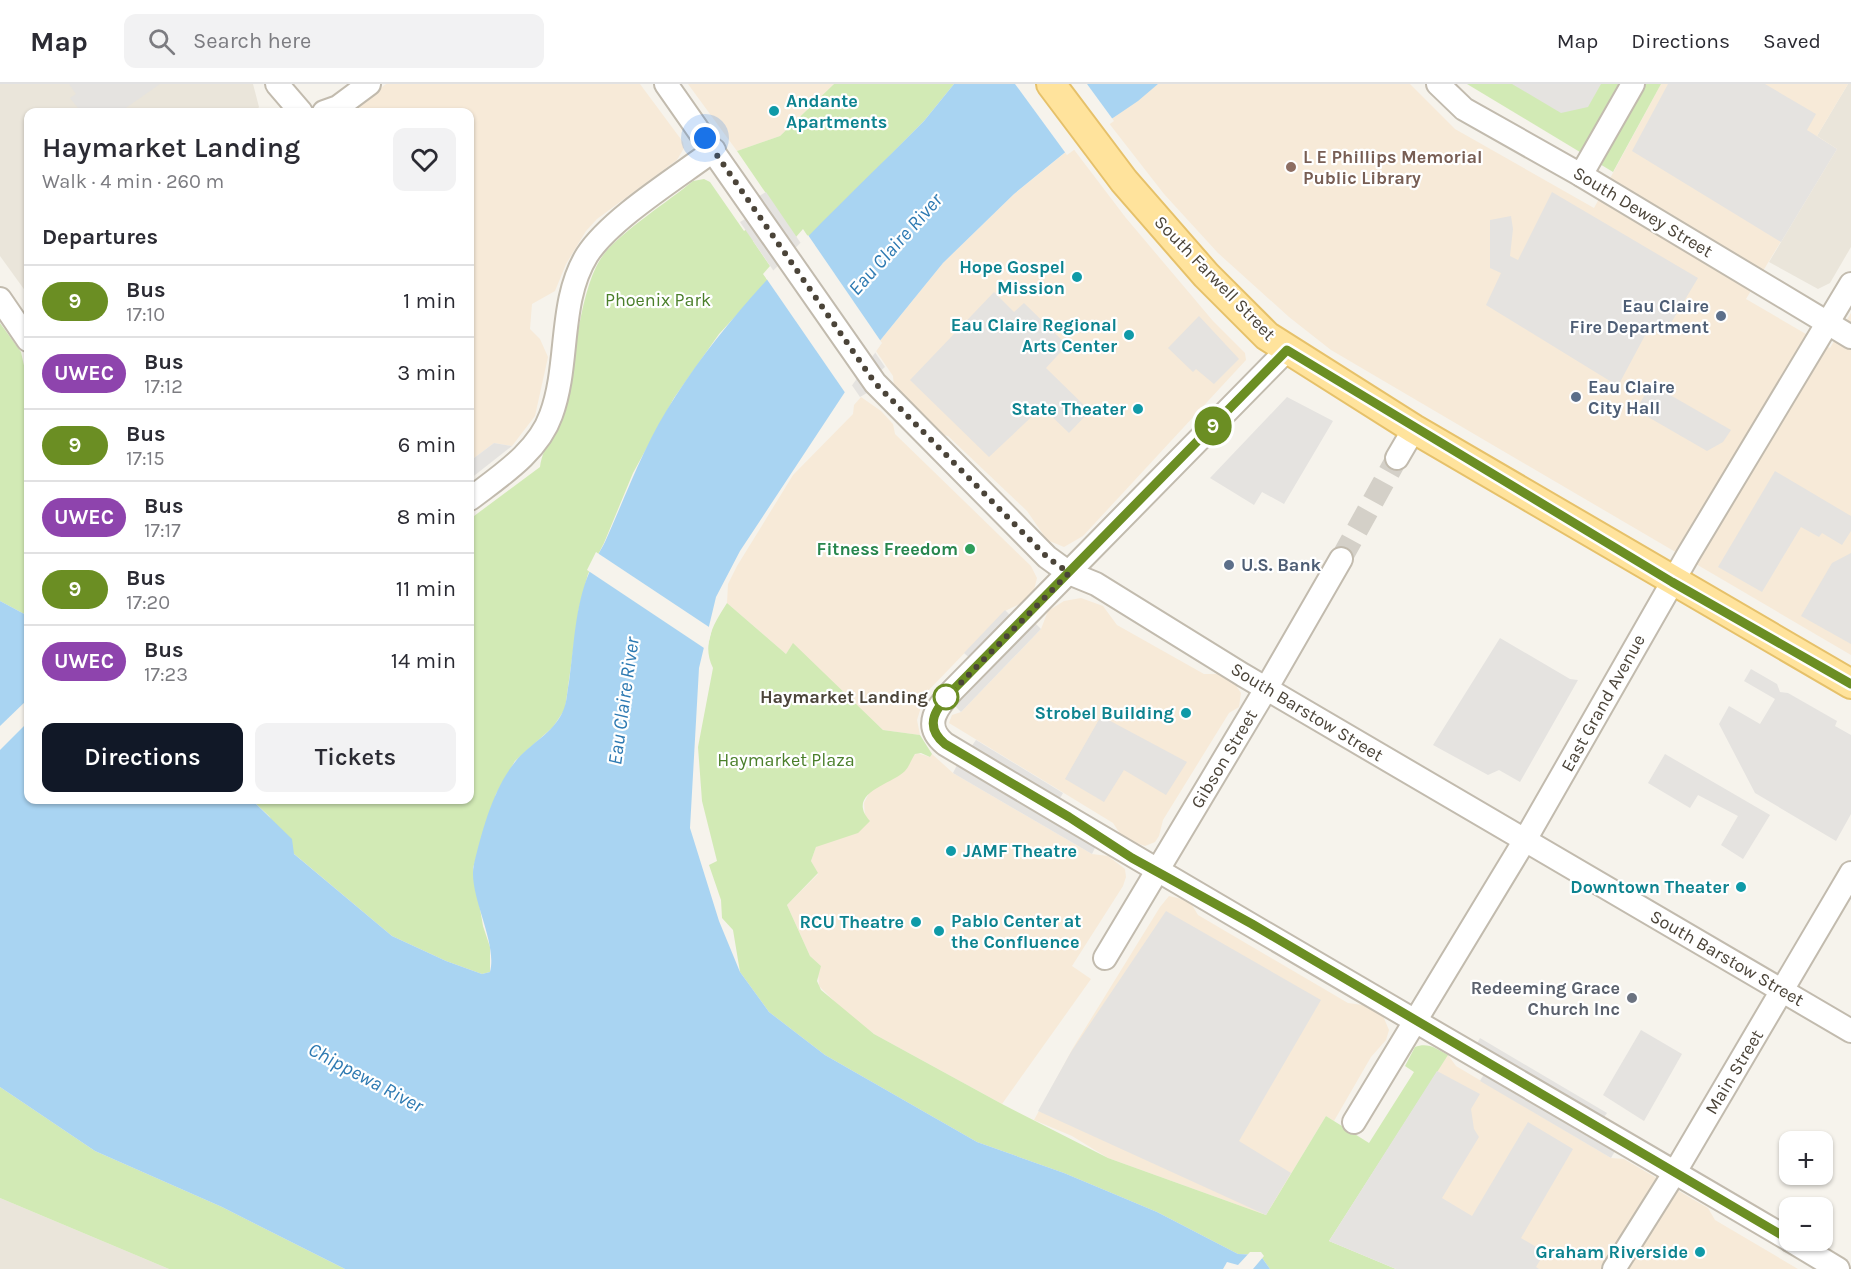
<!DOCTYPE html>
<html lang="en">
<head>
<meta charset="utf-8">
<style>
	:root { --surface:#fff; --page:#f2f2f3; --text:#2b2b33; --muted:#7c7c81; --line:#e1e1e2; --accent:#111827 }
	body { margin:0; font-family:Karla,sans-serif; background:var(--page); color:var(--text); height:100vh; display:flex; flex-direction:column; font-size:22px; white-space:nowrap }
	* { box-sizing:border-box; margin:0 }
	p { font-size:20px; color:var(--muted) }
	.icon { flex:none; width:33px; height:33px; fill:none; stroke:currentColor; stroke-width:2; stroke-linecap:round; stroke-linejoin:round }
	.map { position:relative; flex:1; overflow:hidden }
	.side { position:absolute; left:24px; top:24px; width:450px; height:696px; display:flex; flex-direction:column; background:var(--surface); border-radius:12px; box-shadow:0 2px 4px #0004 }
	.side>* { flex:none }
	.badge { padding:0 12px; border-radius:20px; font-size:21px; line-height:39px }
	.buttons { position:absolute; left:1779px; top:1047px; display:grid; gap:12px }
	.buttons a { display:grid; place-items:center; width:54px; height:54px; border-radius:12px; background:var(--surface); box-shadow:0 2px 4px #0004; font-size:30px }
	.you { position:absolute; width:30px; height:30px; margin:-15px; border:4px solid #fff; border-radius:50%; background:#1a73e8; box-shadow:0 0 0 9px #1a73e833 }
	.map>.badge { position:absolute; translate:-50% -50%; box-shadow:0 0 0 3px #fff }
	h2 { padding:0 18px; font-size:22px; line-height:54px }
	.round { display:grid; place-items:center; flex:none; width:63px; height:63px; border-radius:12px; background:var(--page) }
	.headline { display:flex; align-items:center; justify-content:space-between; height:102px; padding:0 18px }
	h1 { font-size:28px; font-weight:600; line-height:45px }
	.action { display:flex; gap:12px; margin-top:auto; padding:12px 18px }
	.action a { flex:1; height:69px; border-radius:12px; background:var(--accent); color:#fff; font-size:24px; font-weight:600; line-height:69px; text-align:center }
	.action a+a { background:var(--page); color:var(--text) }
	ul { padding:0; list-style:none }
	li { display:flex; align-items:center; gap:18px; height:72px; padding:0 18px; border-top:2px solid var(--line) }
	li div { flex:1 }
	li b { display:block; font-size:22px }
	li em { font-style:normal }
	li .badge { min-width:66px; font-weight:700; text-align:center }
	header { display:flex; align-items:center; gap:36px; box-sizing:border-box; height:84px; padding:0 30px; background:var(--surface); border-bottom:2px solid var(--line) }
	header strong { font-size:28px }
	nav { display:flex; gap:33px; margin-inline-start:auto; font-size:21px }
	.search { width:420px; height:54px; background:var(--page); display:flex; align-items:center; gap:15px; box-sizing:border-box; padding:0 21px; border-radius:12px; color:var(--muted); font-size:22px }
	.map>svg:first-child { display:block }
	.residential { fill:#eae5da }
	.commercial { fill:#f7ead8 }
	.green { fill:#d2eab5 }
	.parking { fill:#e5e3e0 }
	.water { fill:#a9d4f2 }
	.pier { fill:#f6f3ec }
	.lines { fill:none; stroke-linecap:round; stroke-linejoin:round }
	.minor-tunnel { stroke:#d4d0c8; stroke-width:22; stroke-dasharray:22 11; stroke-linecap:butt }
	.minor-casing { stroke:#c2bbae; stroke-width:26 }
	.major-casing { stroke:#e6c16a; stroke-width:32 }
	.minor { stroke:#fff; stroke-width:22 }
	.major { stroke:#ffe39c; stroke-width:28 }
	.line-casing { stroke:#fff; stroke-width:14 }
	.line { stroke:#6b8e23; stroke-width:9 }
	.walk { stroke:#4b4439; stroke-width:6; stroke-dasharray:0 10.8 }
	.culture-dot { fill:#0f9aa8; stroke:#fff; stroke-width:2 }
	.education-dot { fill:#8d6e63; stroke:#fff; stroke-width:2 }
	.service-dot { fill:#5c6f8a; stroke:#fff; stroke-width:2 }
	.leisure-dot { fill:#2e9e5b; stroke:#fff; stroke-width:2 }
	.stop-dot { fill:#fff; stroke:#6b8e23; stroke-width:3 }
	.worship-dot { fill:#6b7280; stroke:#fff; stroke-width:2 }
	.labels { text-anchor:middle; stroke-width:4.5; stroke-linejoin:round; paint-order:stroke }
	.culture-label { font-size:18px; font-weight:bold; fill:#0d838f; stroke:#fff; text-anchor:end }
	.education-label { font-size:18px; font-weight:bold; fill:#785e54; stroke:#fff; text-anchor:start }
	.street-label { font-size:18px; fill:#4b4439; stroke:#fff }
	.park-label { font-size:18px; fill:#4a7f2a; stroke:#fff }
	.service-label { font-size:18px; font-weight:bold; fill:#4e5e75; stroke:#fff; text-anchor:start }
	.leisure-label { font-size:18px; font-weight:bold; fill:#27864d; stroke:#fff; text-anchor:end }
	.stop-label { font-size:18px; font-weight:bold; fill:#4b4439; stroke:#fff; text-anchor:end }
	.worship-label { font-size:18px; font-weight:bold; fill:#5b616d; stroke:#fff; text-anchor:end }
	.water-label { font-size:20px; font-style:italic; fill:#2e7ab2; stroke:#fff }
</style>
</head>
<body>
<header>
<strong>Map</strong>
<div class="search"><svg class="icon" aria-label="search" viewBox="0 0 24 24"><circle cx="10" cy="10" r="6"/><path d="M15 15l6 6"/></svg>Search here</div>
<nav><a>Map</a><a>Directions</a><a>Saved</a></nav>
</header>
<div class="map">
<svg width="1851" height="1185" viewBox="0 0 1851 1185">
	<rect width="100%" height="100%" fill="#f6f3ec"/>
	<!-- residential -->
	<g class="residential">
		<polygon points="0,0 253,0 259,23 255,28 28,28 26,208 0,172"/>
		<polygon points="1848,0 1851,0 1851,163 1830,199 1818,205 1769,178 1837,65 1817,52"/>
		<polygon points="0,1114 169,1185 0,1185"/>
	</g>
	<!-- commercial -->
	<g class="commercial">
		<polygon points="386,0 640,0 683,58 684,64 677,76 597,135 586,147 566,180 555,207 532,220 530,245 540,255 548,273 535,332 512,362 494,359 470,377 470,28 349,28"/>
		<polygon points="688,0 834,0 780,52 737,67"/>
		<polygon points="1158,0 1410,0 1455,45 1594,124 1661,0 1848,0 1817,52 1837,65 1746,215 1830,264 1851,229 1851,571 1331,266 1289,233 1218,169 1164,110 1108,38"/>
		<polygon points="1072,63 1126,134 1213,237 1245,269 1246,276 1083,452 1064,463 1047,456 1027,427 948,352 936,349 894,304 893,292 874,264 943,179 1014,110"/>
		<polygon points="861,313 881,327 893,340 895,350 1031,482 1037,494 1034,506 1028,516 1005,527 925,610 917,636 920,651 883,646 793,560 786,570 727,519 728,500 737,482 793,391 853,330 854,321"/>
		<polygon points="1081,514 1103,522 1117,541 1204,590 1217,590 1235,600 1241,609 1239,623 1229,629 1163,736 1159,752 1155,758 1145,762 1123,754 1113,739 949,639 952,631 961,628 1041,545 1048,527 1064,517"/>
		<polygon points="917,669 930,673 932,670 953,689 1092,770 1108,772 1125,785 1126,793 1123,802 1072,882 1091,895 1002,1020 874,950 841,924 819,902 818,888 821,882 810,872 787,821 818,790 811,777 816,763 865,732 864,719 870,707"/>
		<polygon points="1169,812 1182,815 1192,821 1198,831 1348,919 1370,922 1383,932 1389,946 1386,956 1371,973 1334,1037 1326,1032 1266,1131 1108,1074 1072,1052 1034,1036 1073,964 1160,823"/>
		<polygon points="1448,971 1456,982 1611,1074 1624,1075 1708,1124 1715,1136 1798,1185 1396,1185 1437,987"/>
	</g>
	<!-- green -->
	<g class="green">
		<path d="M834,0h120l-30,37 -115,117 -6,-9 -7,8 -13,-18 -30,22 17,25 -7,8 5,7 -49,53 -45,64 -41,75 -29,70 -16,31 -9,34 -14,101 -12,18 -38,34 -19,33 -23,74 10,58 7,21v25l-8,2 -36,-13 -54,-25 -99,-83 -24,-37 -17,-16h218v-281l70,-52c3,-23 20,-40 25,-63 10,-40 15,-120 39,-150 18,-23 65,-53 89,-73l11,-2 6,3 34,49 32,-23 -39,-57 43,-15z"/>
		<polygon points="1467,0 1661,0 1613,88"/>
		<polygon points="0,239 21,268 28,300 28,532 0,517"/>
		<path d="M727,519l59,51 7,-11 90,87 37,5 12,19 -2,3 -9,-4 -6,1c-4,6 -6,13 -10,17 -14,14 -60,22 -35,50l-12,12 -42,14 -5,14 7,12 -31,32 23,51 11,10 -4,15 4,9 53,44 128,70 106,54 158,57 60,-99 43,27 45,-71 -9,-6 10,-19c13,-5 22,2 33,8l-119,186 67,28h-126l-10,-14 -22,-1 -81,-42 -93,-39 -87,-31 -152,-87 -56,-43 -29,-40 -7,-42 -11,-12 -1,-18 -12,-35 8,-4 -15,-60 -4,-54 15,-79c-12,-24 1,-45 14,-65z"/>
		<polygon points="0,1003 95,1067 222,1123 345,1185 169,1185 0,1114"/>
	</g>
	<!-- parking -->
	<g class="parking">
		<polygon points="69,0 160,0 120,28 81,28 70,14 76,10"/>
		<polygon points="1512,0 1601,0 1588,23 1561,29"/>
		<polygon points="1668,0 1765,0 1816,30 1807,46 1837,65 1781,158 1632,67"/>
		<polygon points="766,108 885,283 879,288 759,112"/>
		<polygon points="1552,108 1698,194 1665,249 1650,242 1618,302 1486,221 1501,189 1490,184 1490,136 1511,132 1513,145 1510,172 1518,176"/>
		<polygon points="747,134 867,309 860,313 740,138"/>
		<polygon points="994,208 1014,228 1024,219 1067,261 1046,284 1090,327 1069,349 1042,323 989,373 910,296"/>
		<polygon points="1199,232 1239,275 1214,300 1196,285 1193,288 1168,264"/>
		<polygon points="1651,300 1731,346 1723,358 1707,367 1636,326"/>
		<polygon points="1287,313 1333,337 1284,420 1262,408 1254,421 1210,394"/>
		<polygon points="494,359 512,362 470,395 470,377"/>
		<polygon points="1775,387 1851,432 1851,447 1842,461 1822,449 1819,453 1801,443 1762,508 1718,483"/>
		<polygon points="1851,469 1851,560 1801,532 1832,479"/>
		<polygon points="1005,526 1013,534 972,576 964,569"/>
		<polygon points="1034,538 1041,545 961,628 954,621"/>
		<polygon points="1500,554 1570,595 1578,596 1520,698 1499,686 1488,691 1433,661"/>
		<polygon points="1751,585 1777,600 1780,608 1788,609 1837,637 1835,642 1851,651 1851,730 1836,757 1755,709 1719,640 1729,622 1760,640 1775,615 1744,597"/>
		<polygon points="1101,632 1187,678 1166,711 1124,686 1104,718 1065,695"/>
		<polygon points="976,656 1063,709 1059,716 971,663"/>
		<polygon points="1665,670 1770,731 1743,775 1721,761 1738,732 1698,711 1690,724 1648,699"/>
		<polygon points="957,681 1096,762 1092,770 953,689"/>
		<polygon points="1166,827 1321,916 1239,1057 1291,1089 1266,1131 1038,1027 1071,968"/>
		<polygon points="1641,946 1682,970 1644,1037 1603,1011"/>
		<polygon points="1480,954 1607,1029 1602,1036 1476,961"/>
		<polygon points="1437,987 1480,1010 1471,1025 1474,1045 1479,1053 1442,1114 1472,1132 1528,1038 1573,1065 1521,1154 1545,1168 1536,1183 1539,1185 1396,1185 1329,1157"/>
		<polygon points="1484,990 1615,1067 1611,1074 1480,997"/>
	</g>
	<!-- water -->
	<path class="water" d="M954,0h204l-20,17 -59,40 -65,53 -71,69 -69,85 -134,203 -24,46 -17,71 -9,160 29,93 21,51 29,40 56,43 152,87 87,31 93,39 81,42 22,1 10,14h-925l-123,-62 -127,-56 -95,-64v-486l28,15v184h224l40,39 2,15 98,82 54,25 36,13 8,-2c8,-30 -23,-79 -16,-108 8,-33 19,-75 41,-102 15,-19 38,-28 48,-51 4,-8 4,-20 6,-29 5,-36 6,-76 20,-109 4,-11 11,-21 16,-31 22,-49 40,-100 70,-145 67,-104 163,-189 249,-276z"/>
	<!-- pier -->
	<g class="pier">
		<polygon points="1015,0 1087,0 1114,37 1067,71"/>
		<polygon points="808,151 882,259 846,310 766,194"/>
		<polygon points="596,468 712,545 707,566 587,486"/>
		<polygon points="28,615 28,638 0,666 0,642"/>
		<polygon points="1250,1168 1261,1168 1264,1172 1253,1185 1223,1185 1227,1178 1238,1181"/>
	</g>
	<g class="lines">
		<!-- minor-tunnel -->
		<polyline class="minor-tunnel" points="1341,475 1397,374"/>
		<!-- minor casing -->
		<g class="minor-casing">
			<g id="minor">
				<polyline points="277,0 301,28"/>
				<polyline points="666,0 875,299 1047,473 1069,489 1096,500 1243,591 1851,947"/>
				<polyline points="1438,0 1464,25 1581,91 1851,253"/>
				<polyline points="324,28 338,23 369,0"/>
				<polyline points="1581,91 1633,0"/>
				<polyline points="0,215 28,256"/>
				<path d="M1287,266l-334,340c-16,17 -31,35 -8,54 280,168 563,330 845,496"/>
				<polyline points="1397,374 1414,345"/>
				<path d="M470,415c30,-23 68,-47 81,-84 19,-51 7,-113 36,-160 23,-36 91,-78 127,-105"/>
				<polyline points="1105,874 1266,605 1341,475"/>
				<polyline points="1354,1038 1525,756 1688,471 1851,200"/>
				<polyline points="1790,1156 1838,1185"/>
				<polyline points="1614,1185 1675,1088 1851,789"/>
			</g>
		</g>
		<!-- major casing -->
		<g class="major-casing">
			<polyline id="major" points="1051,0 1124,97 1206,191 1267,252 1414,345 1851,600"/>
		</g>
		<!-- minor -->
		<use href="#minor" class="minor"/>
		<!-- major -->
		<use href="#major" class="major"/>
	</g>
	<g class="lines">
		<!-- line casing -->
		<g class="line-casing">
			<path id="line" d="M1790,1156l-538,-316 -120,-66 -63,-41 -124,-73c-23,-19 -8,-37 8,-54l334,-340 385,232 179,102"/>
		</g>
		<!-- line -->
		<use href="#line" class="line"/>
		<!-- walk -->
		<polyline class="walk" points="705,54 875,299 1047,473 1069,489 940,620 946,613"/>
	</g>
	<!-- markers -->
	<g class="culture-dot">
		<circle cx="774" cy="27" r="6"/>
		<circle cx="1077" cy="193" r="6"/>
		<circle cx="1129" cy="251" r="6"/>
		<circle cx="1138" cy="325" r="6"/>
		<circle cx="1186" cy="629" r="6"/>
		<circle cx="951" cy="767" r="6"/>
		<circle cx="1741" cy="803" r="6"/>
		<circle cx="916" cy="838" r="6"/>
		<circle cx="939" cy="847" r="6"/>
		<circle cx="1700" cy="1168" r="6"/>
	</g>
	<circle class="education-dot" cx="1291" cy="83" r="6"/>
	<g class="service-dot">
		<circle cx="1721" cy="232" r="6"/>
		<circle cx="1576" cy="313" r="6"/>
		<circle cx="1229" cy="481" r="6"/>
	</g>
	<circle class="leisure-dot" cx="970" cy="465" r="6"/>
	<circle class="stop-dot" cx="946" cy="613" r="12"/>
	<circle class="worship-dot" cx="1632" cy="914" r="6"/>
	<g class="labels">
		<!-- culture labels -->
		<g class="culture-label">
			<text x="786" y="23" text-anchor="start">Andante<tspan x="786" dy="21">Apartments</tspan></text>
			<text x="1065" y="189">Hope Gospel<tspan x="1065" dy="21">Mission</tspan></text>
			<text x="1117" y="247">Eau Claire Regional<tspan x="1117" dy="21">Arts Center</tspan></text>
			<text x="1126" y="331">State Theater</text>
			<text x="1174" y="635">Strobel Building</text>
			<text x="963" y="773" text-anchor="start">JAMF Theatre</text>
			<text x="1729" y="809">Downtown Theater</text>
			<text x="951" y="843" text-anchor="start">Pablo Center at<tspan x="951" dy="21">the Confluence</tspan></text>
			<text x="904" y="844">RCU Theatre</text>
			<text x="1688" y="1174">Graham Riverside</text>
		</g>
		<!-- education labels -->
		<g class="education-label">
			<text x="1303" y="79">L E Phillips Memorial<tspan x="1303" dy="21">Public Library</tspan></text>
		</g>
		<!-- street labels -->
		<g class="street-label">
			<text transform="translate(1643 128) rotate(31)" y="6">South Dewey Street</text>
			<text transform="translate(1215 194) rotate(46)" y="6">South Farwell Street</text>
			<text transform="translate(1603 619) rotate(-61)" y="6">East Grand Avenue</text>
			<text transform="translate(1307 628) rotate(31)" y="6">South Barstow Street</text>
			<text transform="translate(1224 675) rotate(-59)" y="6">Gibson Street</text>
			<text transform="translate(1727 874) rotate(30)" y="6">South Barstow Street</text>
			<text transform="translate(1734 988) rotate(-59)" y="6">Main Street</text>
		</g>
		<!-- park labels -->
		<g class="park-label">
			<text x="658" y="222">Phoenix Park</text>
			<text x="786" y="682">Haymarket Plaza</text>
		</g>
		<!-- service labels -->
		<g class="service-label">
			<text x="1709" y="228" text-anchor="end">Eau Claire<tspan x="1709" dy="21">Fire Department</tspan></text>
			<text x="1588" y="309">Eau Claire<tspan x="1588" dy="21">City Hall</tspan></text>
			<text x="1241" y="487">U.S. Bank</text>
		</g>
		<!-- leisure labels -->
		<g class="leisure-label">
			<text x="958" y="471">Fitness Freedom</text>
		</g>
		<!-- stop labels -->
		<g class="stop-label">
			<text x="928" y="619">Haymarket Landing</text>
		</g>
		<!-- worship labels -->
		<g class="worship-label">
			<text x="1620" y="910">Redeeming Grace<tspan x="1620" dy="21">Church Inc</tspan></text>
		</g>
		<!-- water labels -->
		<g class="water-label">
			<text transform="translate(895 160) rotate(-48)" y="7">Eau Claire River</text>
			<text transform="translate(623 617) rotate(-82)" y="7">Eau Claire River</text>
			<text transform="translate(366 993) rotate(28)" y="7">Chippewa River</text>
		</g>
	</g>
</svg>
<div class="buttons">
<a>+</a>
<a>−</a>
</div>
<div class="you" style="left:705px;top:54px"></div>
<b class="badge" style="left:1213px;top:342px;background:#6b8e23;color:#fff">9</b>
<section class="side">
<div class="headline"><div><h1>Haymarket Landing</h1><p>Walk · 4 min · 260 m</p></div><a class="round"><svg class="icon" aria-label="heart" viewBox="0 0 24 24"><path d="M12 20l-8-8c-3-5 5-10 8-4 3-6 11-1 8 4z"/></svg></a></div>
<h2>Departures</h2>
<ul>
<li><span class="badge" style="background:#6b8e23;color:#fff">9</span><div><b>Bus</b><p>17:10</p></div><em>1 min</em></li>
<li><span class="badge" style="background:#8e44ad;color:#fff">UWEC</span><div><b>Bus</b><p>17:12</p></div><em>3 min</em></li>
<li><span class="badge" style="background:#6b8e23;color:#fff">9</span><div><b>Bus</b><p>17:15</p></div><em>6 min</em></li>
<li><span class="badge" style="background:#8e44ad;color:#fff">UWEC</span><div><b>Bus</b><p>17:17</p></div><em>8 min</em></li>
<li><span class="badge" style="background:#6b8e23;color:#fff">9</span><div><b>Bus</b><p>17:20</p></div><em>11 min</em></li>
<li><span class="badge" style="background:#8e44ad;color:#fff">UWEC</span><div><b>Bus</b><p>17:23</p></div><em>14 min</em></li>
</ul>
<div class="action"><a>Directions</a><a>Tickets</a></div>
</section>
</div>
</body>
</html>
